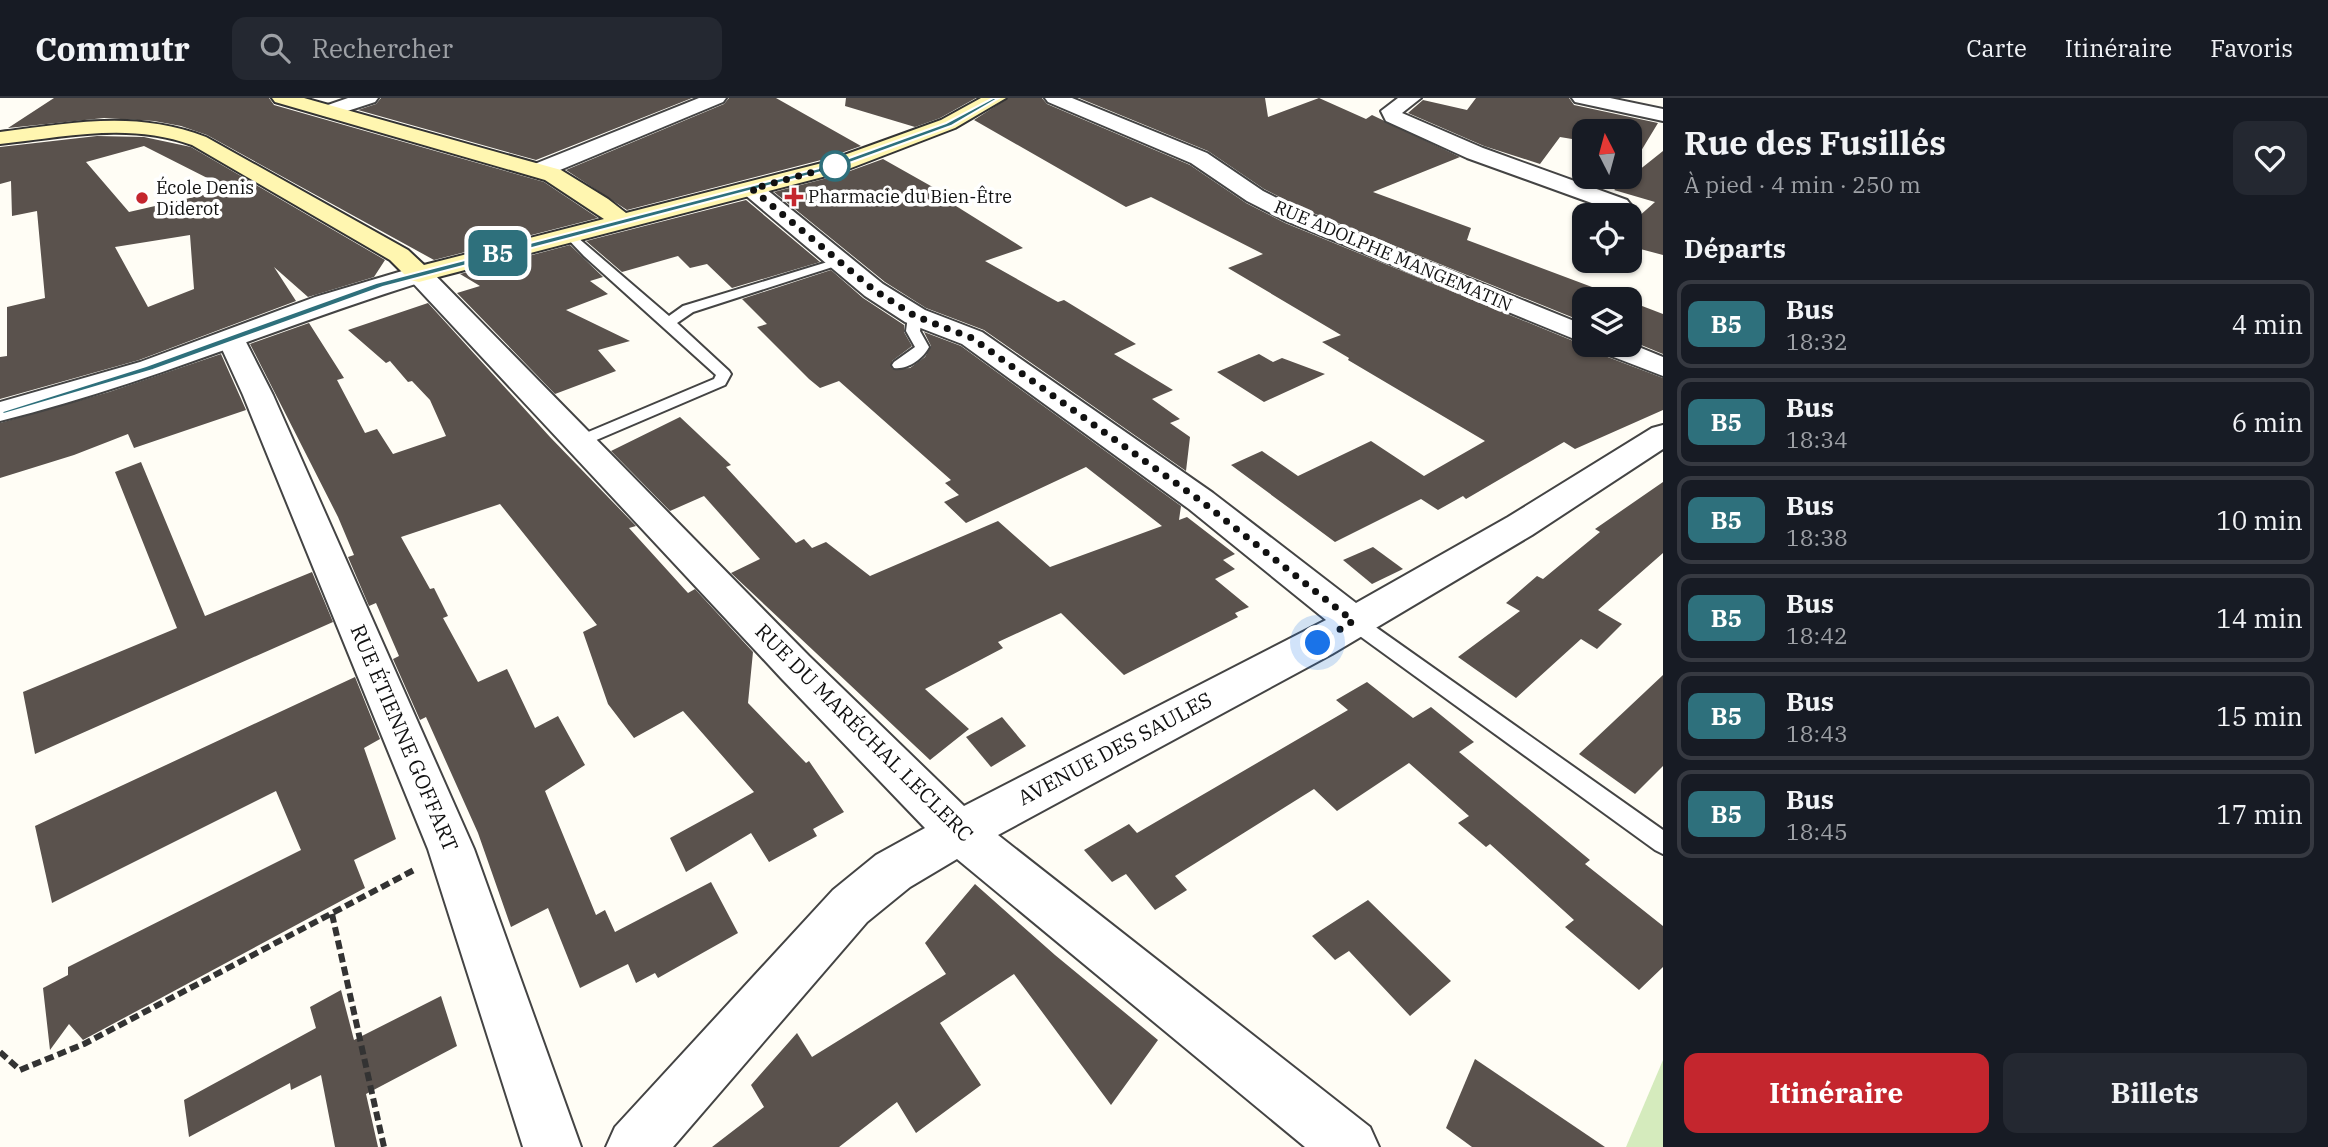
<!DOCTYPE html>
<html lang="fr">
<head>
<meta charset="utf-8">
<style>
	:root { --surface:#171b24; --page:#242831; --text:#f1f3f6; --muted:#9ea1a6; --line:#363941; --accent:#c4262e }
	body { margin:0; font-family:"IBM Plex Serif",serif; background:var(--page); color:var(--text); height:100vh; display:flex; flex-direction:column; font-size:26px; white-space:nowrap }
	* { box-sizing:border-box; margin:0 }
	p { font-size:23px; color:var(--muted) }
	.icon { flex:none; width:38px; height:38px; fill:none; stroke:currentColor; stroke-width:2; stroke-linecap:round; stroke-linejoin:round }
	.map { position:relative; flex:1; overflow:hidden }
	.side { display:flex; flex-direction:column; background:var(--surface); width:665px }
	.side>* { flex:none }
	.badge { padding:0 14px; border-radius:10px; font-size:24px; line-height:46px }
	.needle { width:46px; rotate:354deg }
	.fabs { position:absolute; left:1572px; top:21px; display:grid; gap:14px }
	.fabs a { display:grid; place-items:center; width:70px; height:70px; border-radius:14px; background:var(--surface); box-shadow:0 2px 5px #0004; font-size:35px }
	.you { position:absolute; width:35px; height:35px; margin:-18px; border:5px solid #fff; border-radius:50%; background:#1a73e8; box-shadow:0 0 0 10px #1a73e833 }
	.map>.badge { position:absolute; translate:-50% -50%; box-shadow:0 0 0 4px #fff }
	h2 { padding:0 21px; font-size:26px; line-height:63px }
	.round { display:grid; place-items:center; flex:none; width:74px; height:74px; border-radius:14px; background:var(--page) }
	.summary { display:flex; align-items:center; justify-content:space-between; height:119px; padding:0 21px }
	h1 { font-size:33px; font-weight:700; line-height:52px }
	.primary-button { display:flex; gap:14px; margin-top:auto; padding:14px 21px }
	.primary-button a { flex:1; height:80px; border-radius:14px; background:var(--accent); color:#fff; font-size:28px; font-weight:700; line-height:80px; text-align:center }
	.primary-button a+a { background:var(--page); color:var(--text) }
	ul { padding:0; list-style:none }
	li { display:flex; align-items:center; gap:21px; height:88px; margin:0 14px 10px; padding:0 7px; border:4px solid var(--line); border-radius:14px }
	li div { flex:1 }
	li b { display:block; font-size:26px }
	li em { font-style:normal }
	li .badge { min-width:77px; font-weight:700; text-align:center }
	header { display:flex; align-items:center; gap:42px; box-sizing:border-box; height:98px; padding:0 35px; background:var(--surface); border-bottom:2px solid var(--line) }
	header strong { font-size:33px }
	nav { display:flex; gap:38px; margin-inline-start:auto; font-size:24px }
	.search { width:490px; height:63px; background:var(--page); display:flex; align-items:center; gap:18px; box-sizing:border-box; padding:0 24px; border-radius:14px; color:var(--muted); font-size:26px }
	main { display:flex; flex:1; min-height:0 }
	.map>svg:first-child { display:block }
	.green { fill:#d5ebbd }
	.building { fill:#5a524d; fill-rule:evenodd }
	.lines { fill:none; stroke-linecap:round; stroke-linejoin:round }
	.service-casing { stroke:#444; stroke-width:4 }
	.minor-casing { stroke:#444; stroke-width:4 }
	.tertiary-casing { stroke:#444; stroke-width:4 }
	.secondary-casing { stroke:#333; stroke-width:4 }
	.path { stroke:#333; stroke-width:6; stroke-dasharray:9 4.5; stroke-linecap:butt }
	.service { fill:#fff; fill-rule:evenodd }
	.minor { fill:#fff; fill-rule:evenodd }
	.tertiary { fill:#fff; fill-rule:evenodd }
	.secondary { fill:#fff6b0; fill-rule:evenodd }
	.line { fill:#2e707c; stroke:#fff; stroke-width:2 }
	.walk { stroke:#111; stroke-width:7; stroke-dasharray:0 12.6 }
	.stop-dot { fill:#fff; stroke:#2e707c; stroke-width:3.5 }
	.poi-dot { fill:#c4262e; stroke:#fff; stroke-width:2.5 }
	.labels { text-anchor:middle; stroke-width:7; stroke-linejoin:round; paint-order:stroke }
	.far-poi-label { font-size:18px; fill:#111; stroke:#fff; text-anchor:start }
	.far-street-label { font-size:18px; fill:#111; stroke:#fff }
	.street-label { font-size:21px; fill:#111; stroke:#fff }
</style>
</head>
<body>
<header>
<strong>Commutr</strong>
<div class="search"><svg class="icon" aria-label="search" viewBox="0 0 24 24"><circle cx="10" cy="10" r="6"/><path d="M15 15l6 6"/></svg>Rechercher</div>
<nav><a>Carte</a><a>Itinéraire</a><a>Favoris</a></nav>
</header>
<main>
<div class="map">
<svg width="1663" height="1049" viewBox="0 0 1663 1049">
	<rect width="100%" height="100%" fill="#fffdf5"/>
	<!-- green -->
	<polygon class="green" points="1663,962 1663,1049 1626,1049"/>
	<!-- building -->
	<g class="building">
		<polygon points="54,0 269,0 274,7 544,84 598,120 434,162 207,37 181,28 154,23 104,20 8,30"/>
		<polygon points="381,0 692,0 536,62 358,12 376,6"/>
		<polygon points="729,0 776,0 861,48 821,62 627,112 566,72 724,6"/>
		<polygon points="846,0 976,0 940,20 915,29 845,8"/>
		<polygon points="1008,0 1042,0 1047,6 1190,67 1246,105 1285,125 1583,247 1591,247 1597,255 1663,280 1663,312 1575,351 1564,344 1466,401 1463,398 1438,412 1421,401 1335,444 1231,367 1262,353 1298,378 1371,343 1424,378 1485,343 1348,262 1349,260 1322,244 1341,237 1228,170 1263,156 1151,99 1126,109 974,22"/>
		<polygon points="1079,0 1265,0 1268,19 1319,0 1366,21 1372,17 1460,59 1373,94 1471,130 1467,142 1624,201 1584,201 1584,224 1303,111 1264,91 1208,53"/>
		<polygon points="1476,0 1569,0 1574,7 1658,25 1641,53 1629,51 1629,33 1584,33 1584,43 1560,39 1540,66 1484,48 1408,15 1423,2 1467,12"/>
		<path d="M97,38l47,1 47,10 194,113 -11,17 -66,20 -34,-30 22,34 -157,59 -139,39v-42l7,-1v-49l38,-9 -8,-87 -25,5 -1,-35 -11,3v-37zM144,48l85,43 -100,23 -43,-50zM190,137l4,54 -46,18 -33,-60z"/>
		<polygon points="1663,53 1663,157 1629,148 1629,127 1655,104 1614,92"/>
		<polygon points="883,61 961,105 956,108 1023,150 985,163 1058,204 1064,202 1136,246 1114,256 1173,292 1152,301 1180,321 1170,325 1190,339 1186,373 984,232 926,210 885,184 774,94 839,77"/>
		<polygon points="746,102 820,164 732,190 707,166 690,170 678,158 622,174 586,143"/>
		<polygon points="570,147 603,179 590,183 608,196 566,212 630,243 598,252 616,273 555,296 457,195 480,188 460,176"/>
		<polygon points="831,172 863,200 904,227 904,234 912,248 892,263 892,271 910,270 925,259 931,248 924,234 961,248 1181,408 1179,422 1187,419 1235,456 1223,462 1235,471 1215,481 1249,509 1235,515 1238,519 1124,577 1061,515 998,544 1003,550 925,591 969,631 930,662 731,475 760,461 704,398 670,413 611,353 680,319 731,367 726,369 796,445 804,441 812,450 826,444 870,478 998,423 1050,469 1162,428 1086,369 966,425 944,404 959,397 945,385 951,382 839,283 820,290 809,281 757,229 767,226 742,201"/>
		<polygon points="1629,203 1663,216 1663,256 1629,242"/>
		<polygon points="428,205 550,339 636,428 629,430 688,495 695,491 753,554 748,605 806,665 809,663 844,714 813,731 817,738 769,764 751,735 686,774 670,740 754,694 683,613 634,640 608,606 583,534 597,527 500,406 401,439 430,491 434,490 448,518 443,520 478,584 507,571 535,630 558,618 585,667 545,693 596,817 605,812 615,834 711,784 738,835 658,880 655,875 636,885 628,866 580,890 548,810 511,829 478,735 426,619 420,622 393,561 399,558 376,505 369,508 348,459 354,457 338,419 250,246 309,225 344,280 337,282 365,335 377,331 393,356 446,338 430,302 412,283 408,284 390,263 386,265 348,232"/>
		<polygon points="221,256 246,312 134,350 128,336 74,357 0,380 0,325 109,294"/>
		<polygon points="1259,256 1273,264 1282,260 1325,276 1264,304 1217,274"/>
		<polygon points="141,364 205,518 312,474 333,524 35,656 23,594 177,530 115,374"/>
		<polygon points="1663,384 1663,455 1598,512 1622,526 1597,551 1581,541 1516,600 1458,559 1520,513 1506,505 1537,478 1543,481 1600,434 1595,431"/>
		<polygon points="1373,449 1403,471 1372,486 1343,462"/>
		<polygon points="1663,577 1663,668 1635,696 1579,656"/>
		<polygon points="355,579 380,641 364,650 396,741 354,762 365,790 83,942 69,926 50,952 43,890 68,877 68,869 301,752 276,693 52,805 35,728"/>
		<polygon points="1367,584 1413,620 1431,609 1474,644 1459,654 1590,762 1585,766 1663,828 1663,869 1639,892 1565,829 1574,822 1490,746 1486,749 1458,725 1469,718 1409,665 1337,713 1314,691 1175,778 1187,792 1155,812 1126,776 1112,784 1084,752 1129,726 1137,735 1348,612 1336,602"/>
		<polygon points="1002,619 1026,648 991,669 966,639"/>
		<polygon points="975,786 1055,857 1158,942 1111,1007 1014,876 940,925 981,987 916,1035 897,1004 839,1049 712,1049 764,1009 751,987 797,935 812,959 946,876 925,845"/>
		<polygon points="1368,802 1451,883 1410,918 1349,853 1335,862 1312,838"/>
		<polygon points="341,892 354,942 441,898 457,948 366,996 378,1049 335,1049 321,977 291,992 290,985 189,1039 184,1002 316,930 310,909"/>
		<polygon points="1475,961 1605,1049 1472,1049 1446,1030"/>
	</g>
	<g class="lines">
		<!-- service casing -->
		<g class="service-casing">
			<g id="service">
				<polygon points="570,133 669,218 683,208 834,162 839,161 845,165 693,214 677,225 729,273 731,276 725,287 580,349 574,348 572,344 574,340 714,281 716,277 584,158 564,137"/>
				<path d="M915,214l7,4 -2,15 9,16c-6,12 -22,23 -35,21l-2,-3 2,-3 21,-15 -9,-16 2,-15z"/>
				<polygon points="1353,516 1360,518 1663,732 1663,756 1655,752 1346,528 1343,523 1346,518"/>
			</g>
		</g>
		<!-- minor casing -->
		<g class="minor-casing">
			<g id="minor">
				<polygon points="348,0 378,0 375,4 329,19 322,17 319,13 322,9"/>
				<polygon points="699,0 726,0 723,4 548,77 532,77 529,72 532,67"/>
				<polygon points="1045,0 1072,0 1207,55 1263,93 1302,113 1584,227 1584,245 1286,123 1247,103 1191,65 1048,4"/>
				<polygon points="1398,0 1421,0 1402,15 1483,50 1627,102 1631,107 1627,112 1611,112 1467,60 1386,23 1381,13"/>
				<polygon points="1572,0 1610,0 1663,11 1663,23 1575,4"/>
				<polygon points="752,84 760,86 883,186 925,212 982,234 1213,395 1356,505 1508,419 1652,330 1663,327 1663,351 1532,437 1332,556 998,737 1370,1029 1379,1049 1305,1049 957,761 910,789 867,824 673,1049 606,1049 615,1029 833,792 876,757 925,730 781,580 410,182 406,176 410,170 419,168 428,170 809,558 964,708 1326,522 1189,411 962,246 905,224 865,198 744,96 741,91 744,86"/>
				<polygon points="229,234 239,236 245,242 273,297 474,751 581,1049 523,1049 428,751 243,297 222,251 215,242 219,236"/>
				<polygon points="1629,245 1663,259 1663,278 1598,253 1594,247"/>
			</g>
		</g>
		<!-- tertiary casing -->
		<g class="tertiary-casing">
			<path id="tertiary" d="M419,168l9,2 4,6 -4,6c-143,44 -282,105 -428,141v-19l140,-40 175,-65z"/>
		</g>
		<!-- secondary casing -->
		<g class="secondary-casing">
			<path id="secondary" d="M272,0h32l257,72 47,29 18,14 196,-50 119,-43 40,-22h25l-51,30 -117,45 -419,109 -9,-2 -20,-20 -198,-115c-63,-23 -127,-8 -192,-1v-12c73,-9 135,-22 206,5l202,113 16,15 180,-46 -59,-39 -270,-78z"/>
		</g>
		<!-- path -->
		<g class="path">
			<polyline points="332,816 384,1049"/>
			<polyline points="0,954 20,972 84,946 414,772"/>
		</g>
		<!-- service -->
		<use href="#service" class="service"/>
		<!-- minor -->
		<use href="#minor" class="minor"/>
		<!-- tertiary -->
		<use href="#tertiary" class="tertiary"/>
		<!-- secondary -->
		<use href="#secondary" class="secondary"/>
	</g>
	<!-- line -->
	<polygon class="line" points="993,0 999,0 951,28 833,71 383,189 153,272 4,316 0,314 146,268 376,185 827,68 946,25"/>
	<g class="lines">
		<!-- walk -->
		<polyline class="walk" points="835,68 752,91 874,192 915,218 972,240 1201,403 1353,523 1318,545"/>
	</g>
	<!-- markers -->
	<circle class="stop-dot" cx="835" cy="68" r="14"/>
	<g class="poi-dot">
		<path d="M790.5 88.5h7v7h7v7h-7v7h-7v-7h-7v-7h7z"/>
		<circle cx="142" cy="100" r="7"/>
	</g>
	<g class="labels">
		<!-- far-poi labels -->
		<g class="far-poi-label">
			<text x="156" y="96">École Denis<tspan x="156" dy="21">Diderot</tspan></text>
			<text x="808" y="105">Pharmacie du Bien-Être</text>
		</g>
		<!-- far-street labels -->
		<g class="far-street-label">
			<text transform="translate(1393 158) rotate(23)" y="6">RUE ADOLPHE MANGEMATIN</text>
		</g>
		<!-- street labels -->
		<g class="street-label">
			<text transform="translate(864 635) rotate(45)" y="7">RUE DU MARÉCHAL LECLERC</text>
			<text transform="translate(404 640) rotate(67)" y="7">RUE ÉTIENNE GOFFART</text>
			<text transform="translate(1115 651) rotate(-28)" y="7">AVENUE DES SAULES</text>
		</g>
	</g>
</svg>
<div class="fabs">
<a><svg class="needle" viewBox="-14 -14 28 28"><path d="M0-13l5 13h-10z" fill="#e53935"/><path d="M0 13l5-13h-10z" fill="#9ea1a6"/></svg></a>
<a><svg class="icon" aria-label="locate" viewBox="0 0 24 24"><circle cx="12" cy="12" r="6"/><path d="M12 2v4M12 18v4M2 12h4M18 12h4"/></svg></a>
<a><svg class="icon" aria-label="layers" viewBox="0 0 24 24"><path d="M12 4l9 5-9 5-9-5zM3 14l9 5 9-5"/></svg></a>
</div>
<div class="you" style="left:1318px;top:545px"></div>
<b class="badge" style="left:498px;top:155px;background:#2e707c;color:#fff">B5</b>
</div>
<section class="side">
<div class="summary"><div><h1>Rue des Fusillés</h1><p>À pied · 4 min · 250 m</p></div><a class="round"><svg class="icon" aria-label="heart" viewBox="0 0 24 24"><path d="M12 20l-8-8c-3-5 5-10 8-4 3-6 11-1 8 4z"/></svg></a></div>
<h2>Départs</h2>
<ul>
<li><span class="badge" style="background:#2e707c;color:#fff">B5</span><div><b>Bus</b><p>18:32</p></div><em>4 min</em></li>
<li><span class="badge" style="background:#2e707c;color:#fff">B5</span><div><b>Bus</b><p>18:34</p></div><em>6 min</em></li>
<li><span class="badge" style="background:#2e707c;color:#fff">B5</span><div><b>Bus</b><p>18:38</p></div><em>10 min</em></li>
<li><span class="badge" style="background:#2e707c;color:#fff">B5</span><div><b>Bus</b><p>18:42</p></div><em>14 min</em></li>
<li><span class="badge" style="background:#2e707c;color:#fff">B5</span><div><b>Bus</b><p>18:43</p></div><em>15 min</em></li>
<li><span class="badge" style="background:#2e707c;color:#fff">B5</span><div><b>Bus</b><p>18:45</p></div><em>17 min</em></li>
</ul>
<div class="primary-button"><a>Itinéraire</a><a>Billets</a></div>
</section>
</main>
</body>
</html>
